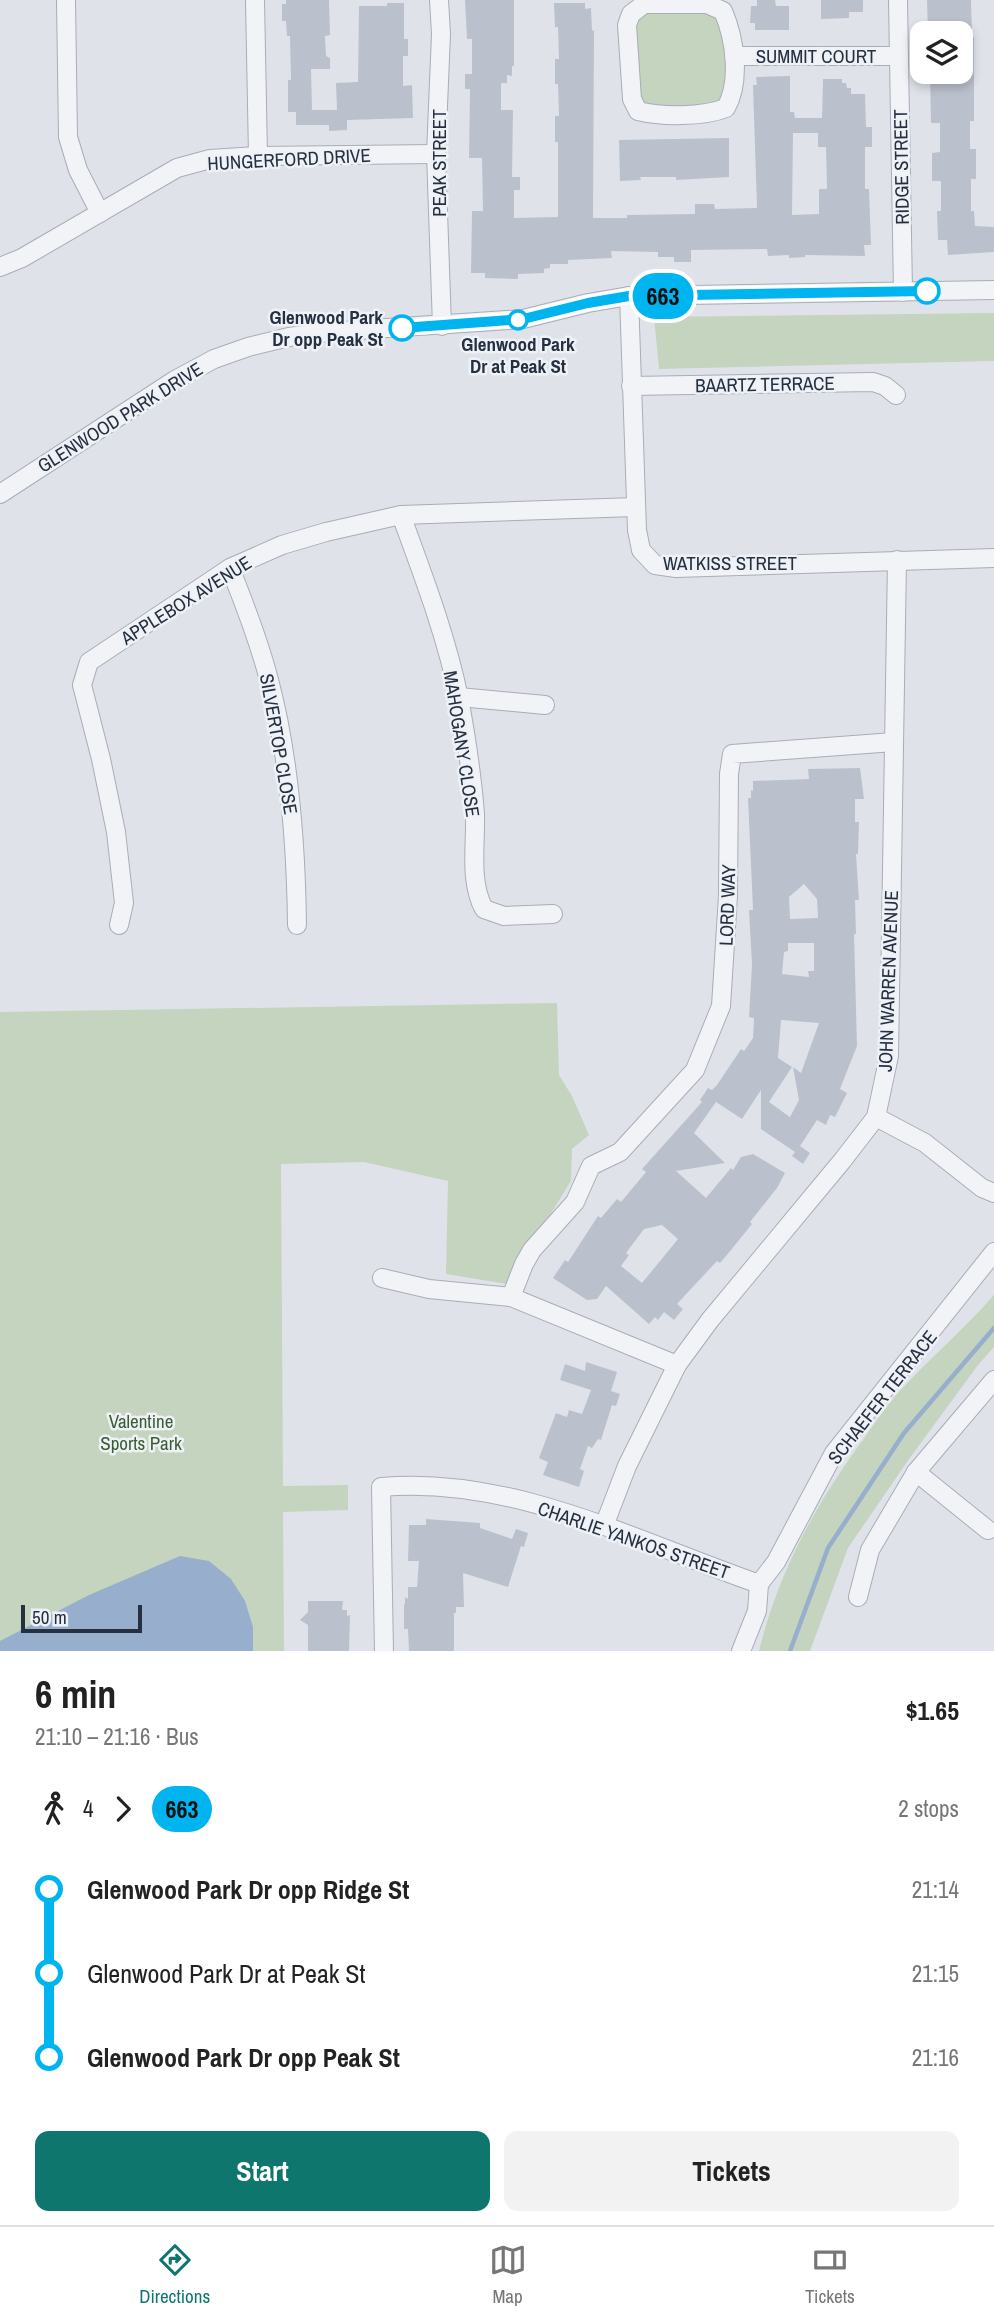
<!DOCTYPE html>
<html lang="en">
<head>
<meta charset="utf-8">
<style>
	:root { --surface:#fff; --page:#f2f2f2; --text:#222; --muted:#767676; --line:#e0e0e0; --accent:#0f766e }
	body { margin:0; font-family:"Archivo Narrow",sans-serif; background:var(--page); color:var(--text); height:100vh; display:flex; flex-direction:column; font-size:26px; white-space:nowrap }
	* { box-sizing:border-box; margin:0 }
	p { font-size:23px; color:var(--muted) }
	.icon { flex:none; width:38px; height:38px; fill:none; stroke:currentColor; stroke-width:2; stroke-linecap:round; stroke-linejoin:round }
	.map { position:relative; height:1651px; overflow:hidden }
	.sheet { display:flex; flex-direction:column; background:var(--surface); flex:1 }
	.sheet>* { flex:none }
	.badge { padding:0 14px; border-radius:23px; font-size:24px; line-height:46px }
	.buttons { position:absolute; left:910px; top:21px; display:grid; gap:14px }
	.buttons a { display:grid; place-items:center; width:63px; height:63px; border-radius:14px; background:var(--surface); box-shadow:0 4px 10px #0003; font-size:35px }
	.scale { position:absolute; left:21px; bottom:18px; width:121px; box-sizing:border-box; padding-left:7px; border:4px solid #263041; border-top:0; font-size:19px; line-height:24px; white-space:nowrap; color:#263041; -webkit-text-stroke:5px #eef2f7; paint-order:stroke }
	.map>.badge { position:absolute; translate:-50% -50%; box-shadow:0 0 0 4px #fff }
	.legs { display:flex; align-items:center; gap:10px; height:77px; padding:0 35px; font-size:23px }
	.legs p { margin-inline-start:auto }
	.head { display:flex; align-items:center; justify-content:space-between; height:119px; padding:0 35px }
	h1 { font-size:38px; font-weight:700; line-height:52px }
	.cta { display:flex; gap:14px; margin-top:auto; padding:14px 35px }
	.cta a { flex:1; height:80px; border-radius:14px; background:var(--accent); color:#fff; font-size:28px; font-weight:700; line-height:80px; text-align:center }
	.cta a+a { background:var(--page); color:var(--text) }
	ul { padding:0 35px; list-style:none }
	li { display:flex; align-items:center; gap:24px; height:84px; font-size:26px }
	li i { display:grid; place-items:center; width:10px; height:100%; margin:0 9px; background:currentColor }
	li i::after { content:''; width:18px; height:18px; margin:-9px; border:5px solid; border-radius:50%; background:var(--surface) }
	li p { margin-inline-start:auto }
	li:first-child i { background:linear-gradient(#0000 50%,currentColor 0) }
	li:last-child i { background:linear-gradient(currentColor 50%,#0000 0) }
	.dock { display:flex; justify-content:space-around; align-items:center; height:98px; border-top:2px solid var(--line); background:var(--surface); font-size:19px; color:var(--muted) }
	.dock a { display:grid; justify-items:center; gap:4px }
	.dock .current { color:var(--accent) }
	.map>svg:first-child { display:block }
	.green { fill:#c4d4bf }
	.water { fill:#97afcc }
	.lines { fill:none; stroke-linecap:round; stroke-linejoin:round }
	.stream { stroke:#97afcc; stroke-width:4.5 }
	.building { fill:#bbc1cc; fill-rule:evenodd }
	.minor-casing { stroke:#a8adb7; stroke-width:20 }
	.minor { stroke:#f2f3f7; stroke-width:18 }
	.line-1-casing { stroke:#fff; stroke-width:16 }
	.line-1 { stroke:#00b5ef; stroke-width:10 }
	.stop-1-dot { fill:#fff; stroke:#00b5ef; stroke-width:3.5 }
	.labels { text-anchor:middle; stroke-width:5; stroke-linejoin:round; paint-order:stroke }
	.street-label { font-size:19px; fill:#263041; stroke:#eef2f7 }
	.stop-label { font-size:19px; font-weight:bold; fill:#263041; stroke:#eef2f7; text-anchor:end }
	.park-label { font-size:19px; fill:#3a5e33; stroke:#eef2f7 }
</style>
</head>
<body>
<div class="map">
<svg width="994" height="1651" viewBox="0 0 994 1651">
	<rect width="100%" height="100%" fill="#dfe3e9"/>
	<!-- green -->
	<g class="green">
		<polygon points="707,4 730,26 726,108 638,111 631,14"/>
		<polygon points="994,313 994,361 659,369 654,317"/>
		<polygon points="557,1003 559,1075 572,1096 589,1135 572,1149 571,1181 507,1284 446,1274 448,1181 364,1162 281,1164 283,1486 348,1485 348,1510 283,1512 284,1651 0,1651 0,1012"/>
		<path d="M994,1295v52l-16,18 -69,94 -61,89 -38,103h-51c19,-79 58,-149 106,-214 10,-14 20,-29 32,-43 31,-34 66,-64 97,-99z"/>
	</g>
	<!-- water -->
	<polygon class="water" points="180,1556 209,1561 231,1579 245,1601 253,1627 253,1651 0,1651 0,1641 89,1595"/>
	<g class="lines">
		<!-- stream -->
		<polyline class="stream" points="790,1651 828,1548 904,1433 994,1328"/>
	</g>
	<!-- building -->
	<g class="building">
		<polygon points="286,0 329,0 330,35 325,36 326,56 330,58 330,69 311,69 312,110 337,110 336,83 358,82 359,6 387,6 387,3 404,3 404,39 408,39 408,56 403,56 403,86 412,85 413,118 347,120 347,130 329,131 329,125 296,125 296,112 288,112 288,80 291,80 290,36 287,36 286,21 282,21 282,4 286,4"/>
		<path d="M465,0h49v66h-2v10l-5,-1v8h-6v27h12l-1,67h8v13h-6v28l44,-1v-75h-3v-26h4l-1,-32h-3v-25h4l-1,-32h-3l-1,-24h31v6l6,-1 1,23 2,-1 -1,188h34v-3l68,-1v-10h19l1,5 42,-1 -4,-123h4l-1,-8 34,-1v36h4l1,6h27l1,-39h19v4h4l1,5h4v6h14l1,33h6v20h-7v42h4l2,56h-7l1,11 -60,-1v2l-16,1v-3l-21,1 -1,-7 -76,1v12h-17v-5h-16v-5l-47,-1 1,7 -44,2v4h-18v4l-6,1v4l-26,1v5l-33,-1v-5h-14l1,-62h11l-1,-53h-13l1,-69h-5v-15h7v-35h-5zM793,133h25v14h8l1,42h-8v25l-27,1z"/>
		<polygon points="757,0 775,0 776,6 789,6 789,30 755,30 755,23 750,23 751,6 757,6"/>
		<polygon points="821,0 863,0 863,12 849,12 849,18 821,19"/>
		<polygon points="927,0 971,0 972,33 928,33"/>
		<polygon points="974,37 974,121 970,121 970,149 976,149 976,179 971,179 971,211 974,211 975,226 994,227 994,252 948,255 947,240 938,240 937,211 941,211 941,181 932,181 932,153 940,152 940,123 931,123 930,72 961,72 961,38"/>
		<polygon points="729,138 729,177 676,180 676,177 640,177 641,180 620,181 619,140"/>
		<path d="M860,768l4,31h-9v23h4l-1,32h-2l3,46h-4l1,34h-2l3,112 -17,43 7,4 -12,24 -5,-2 -4,10 -9,-5 -17,26 10,7 -7,11 -11,-8 3,-4 -34,-23v-39l-19,29 -26,-17 -22,31 31,30 -49,8 30,27 25,-30 2,2 8,-13 12,-3 32,19 -8,15 -27,34 2,2 -21,26 -11,13 -3,-2 -40,43 6,5 -9,11 -10,-8 -6,8 -3,-3 -6,7 -43,-38 -9,13 -10,1 -34,-22 12,-18 3,2 30,-46 3,2 16,-19 4,3 25,-30 -4,-3 60,-67 -2,-2 8,-12 4,2 5,-5 24,-36 3,2 9,-13 1,-20 -5,-1 3,-52 -3,-55h4l-5,-112h3v-8l2,1v-10l56,-2 -1,-10zM804,884l13,15 1,19 -28,1 -1,-22zM788,943h26v28h-6l1,6 -27,-3 2,-22 4,-1zM781,1020l38,3 -18,50 -8,-6 6,33 -9,17 -21,-15 23,-35 -14,-9zM662,1225l16,14 -36,44 -21,-17 8,-11 -3,-2 18,-24z"/>
		<polygon points="586,1362 617,1372 611,1391 620,1394 616,1406 612,1405 601,1440 598,1439 592,1448 588,1446 580,1469 584,1471 579,1487 543,1475 548,1462 539,1458 556,1413 567,1417 569,1410 582,1414 591,1390 560,1380 565,1364 585,1371"/>
		<polygon points="426,1519 480,1523 480,1528 512,1539 516,1529 528,1533 524,1547 521,1546 508,1587 463,1573 464,1607 456,1607 456,1613 454,1613 454,1651 409,1651 408,1629 404,1629 404,1604 405,1605 405,1597 408,1599 408,1587 417,1587 419,1561 408,1561 409,1525 426,1525"/>
		<polygon points="308,1601 343,1601 342,1610 347,1610 347,1616 350,1615 349,1651 308,1651 308,1625 300,1620 308,1612"/>
	</g>
	<g class="lines">
		<!-- minor casing -->
		<g class="minor-casing">
			<g id="minor">
				<polyline points="66,0 68,137 78,170 100,213"/>
				<polyline points="255,0 258,156"/>
				<polyline points="439,0 441,34 436,154 442,326"/>
				<polyline points="898,0 903,292"/>
				<path d="M644,4h63l16,7c12,28 18,70 3,97 -23,9 -64,9 -88,3l-6,-12 -5,-74 4,-11z"/>
				<polyline points="734,56 899,56"/>
				<polyline points="0,267 22,258 177,168 210,159 258,156 436,154"/>
				<polyline points="629,296 637,530 641,550 655,565 676,568 994,558"/>
				<polyline points="631,386 873,382 885,386 896,395"/>
				<polyline points="0,494 175,380 214,359 248,347 289,337 327,332 523,319 588,303 629,296 994,290"/>
				<path d="M401,515c22,60 45,120 58,183 7,38 13,77 16,116 1,30 -6,68 9,95l20,7 49,-2"/>
				<path d="M230,568c15,37 29,73 39,112 21,79 27,163 28,245"/>
				<polyline points="459,697 545,705"/>
				<polyline points="119,925 124,903 116,832 101,759 82,685 89,662 230,568 282,545 326,532 401,515 635,507"/>
				<polyline points="876,1117 925,1143 982,1188 994,1193"/>
				<polyline points="382,1278 429,1289 511,1297 677,1365"/>
				<polyline points="511,1297 524,1264 532,1250 575,1202 591,1166 620,1152 695,1070 721,1006 728,896 729,774 732,754 894,742"/>
				<polyline points="916,1472 988,1530"/>
				<polyline points="604,1526 627,1466 677,1365 710,1320 842,1161 876,1117 889,1056 897,560"/>
				<polyline points="759,1584 776,1562 834,1453 994,1252"/>
				<polyline points="858,1597 870,1550 916,1472 994,1380"/>
				<path d="M384,1651l-3,-164c130,-12 257,55 378,97"/>
				<polyline points="741,1651 757,1611 759,1584"/>
			</g>
		</g>
		<!-- minor -->
		<use href="#minor" class="minor"/>
	</g>
	<g class="lines">
		<!-- line-1 casing -->
		<g class="line-1-casing">
			<polyline id="line-1" points="402,328 523,319 588,303 629,296 927,291"/>
		</g>
		<!-- line-1 -->
		<use href="#line-1" class="line-1"/>
	</g>
	<!-- markers -->
	<g class="stop-1-dot">
		<circle cx="927" cy="291" r="12"/>
		<circle cx="518" cy="320" r="9"/>
		<circle cx="402" cy="328" r="12"/>
	</g>
	<g class="labels">
		<!-- street labels -->
		<g class="street-label">
			<text x="816" y="63">SUMMIT COURT</text>
			<text transform="translate(289 159) rotate(-3)" y="7">HUNGERFORD DRIVE</text>
			<text transform="translate(439 163) rotate(-90)" y="7">PEAK STREET</text>
			<text transform="translate(901 167) rotate(-91)" y="7">RIDGE STREET</text>
			<text transform="translate(765 384) rotate(-1)" y="7">BAARTZ TERRACE</text>
			<text transform="translate(120 417) rotate(-32)" y="7">GLENWOOD PARK DRIVE</text>
			<text x="730" y="570">WATKISS STREET</text>
			<text transform="translate(186 600) rotate(-32)" y="7">APPLEBOX AVENUE</text>
			<text transform="translate(279 744) rotate(80)" y="7">SILVERTOP CLOSE</text>
			<text transform="translate(462 744) rotate(81)" y="7">MAHOGANY CLOSE</text>
			<text transform="translate(727 905) rotate(-88)" y="7">LORD WAY</text>
			<text transform="translate(888 981) rotate(-88)" y="7">JOHN WARREN AVENUE</text>
			<text transform="translate(882 1397) rotate(-52)" y="7">SCHAEFER TERRACE</text>
			<text transform="translate(634 1540) rotate(19)" y="7">CHARLIE YANKOS STREET</text>
		</g>
		<!-- stop labels -->
		<g class="stop-label">
			<text x="383" y="324">Glenwood Park<tspan x="383" dy="22">Dr opp Peak St</tspan></text>
			<text x="518" y="351" text-anchor="middle">Glenwood Park<tspan x="518" dy="22">Dr at Peak St</tspan></text>
		</g>
		<!-- park labels -->
		<g class="park-label">
			<text x="141" y="1428">Valentine<tspan x="141" dy="22">Sports Park</tspan></text>
		</g>
	</g>
</svg>
<div class="buttons">
<a><svg class="icon" aria-label="layers" viewBox="0 0 24 24"><path d="M12 4l9 5-9 5-9-5zM3 14l9 5 9-5"/></svg></a>
</div>
<div class="scale">50 m</div>
<b class="badge" style="left:663px;top:296px;background:#00b5ef;color:#111">663</b>
</div>
<section class="sheet">
<div class="head"><div><h1>6 min</h1><p>21:10 – 21:16 · Bus</p></div><b>$1.65</b></div>
<div class="legs"><svg class="icon" aria-label="walk" viewBox="0 0 24 24"><circle cx="13" cy="4" r="2"/><path d="M13 8l-2 6 4 7M11 14l-3 7M7 12l3-4h3l4 4"/></svg>4<svg class="icon" aria-label="forward" viewBox="0 0 24 24"><path d="M9 5l7 7-7 7"/></svg><b class="badge" style="background:#00b5ef;color:#111">663</b><p>2 stops</p></div>
<ul>
<li><i style="color:#00b5ef"></i><b>Glenwood Park Dr opp Ridge St</b><p>21:14</p></li>
<li><i style="color:#00b5ef"></i><span>Glenwood Park Dr at Peak St</span><p>21:15</p></li>
<li><i style="color:#00b5ef"></i><b>Glenwood Park Dr opp Peak St</b><p>21:16</p></li>
</ul>
<div class="cta"><a>Start</a><a>Tickets</a></div>
</section>
<nav class="dock">
<a class="current"><svg class="icon" aria-label="directions" viewBox="0 0 24 24"><path d="M12 3l9 9-9 9-9-9zM9 14v-3h6M13 9l2 2-2 2"/></svg>Directions</a>
<a><svg class="icon" aria-label="map" viewBox="0 0 24 24"><path d="M3 6l6-2 6 2 6-2v14l-6 2-6-2-6 2zM9 4v14M15 6v14"/></svg>Map</a>
<a><svg class="icon" aria-label="tickets" viewBox="0 0 24 24"><path d="M3 7h18v10H3zM15 7v10"/></svg>Tickets</a>
</nav>
</body>
</html>
